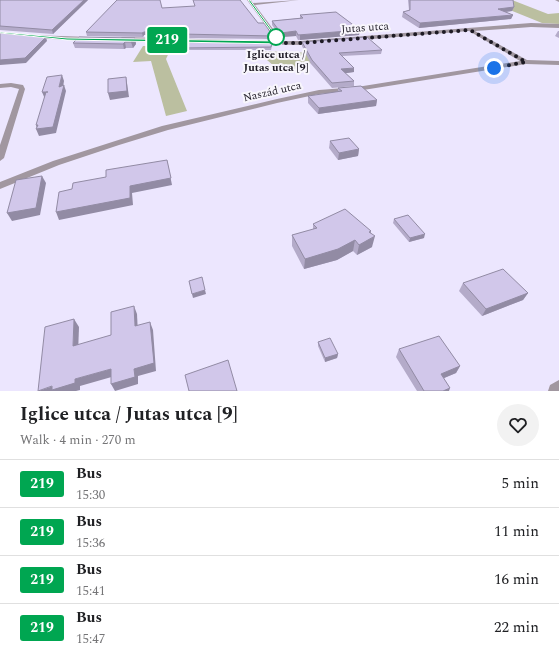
<!DOCTYPE html>
<html lang="en">
<head>
<meta charset="utf-8">
<style>
	:root { --surface:#fff; --page:#f2f2f2; --text:#202124; --muted:#757577; --line:#e0e0e0 }
	body { margin:0; font-family:Spectral,serif; background:var(--page); color:var(--text); height:100vh; display:flex; flex-direction:column; font-size:15px; white-space:nowrap }
	* { box-sizing:border-box; margin:0 }
	p { font-size:13px; color:var(--muted) }
	.icon { flex:none; width:22px; height:22px; fill:none; stroke:currentColor; stroke-width:2; stroke-linecap:round; stroke-linejoin:round }
	.map { position:relative; height:391px; overflow:hidden }
	.sheet { display:flex; flex-direction:column; background:var(--surface); flex:1 }
	.sheet>* { flex:none }
	.badge { padding:0 8px; border-radius:3px; font-size:14px; line-height:26px }
	.you { position:absolute; width:20px; height:20px; margin:-10px; border:3px solid #fff; border-radius:50%; background:#1a73e8; box-shadow:0 0 0 6px #1a73e833 }
	.map>.badge { position:absolute; translate:-50% -50%; box-shadow:0 0 0 2px #fff }
	.round { display:grid; place-items:center; flex:none; width:42px; height:42px; border-radius:21px; background:var(--page) }
	.summary { display:flex; align-items:center; justify-content:space-between; height:68px; padding:0 20px }
	h1 { font-size:19px; font-weight:700; line-height:30px }
	ul { padding:0; list-style:none }
	li { display:flex; align-items:center; gap:12px; height:48px; padding:0 20px; border-top:1px solid var(--line) }
	li div { flex:1 }
	li b { display:block; font-size:15px }
	li em { font-style:normal }
	li .badge { min-width:44px; font-weight:700; text-align:center }
	.map>svg:first-child { display:block }
	.green { fill:#bbbfa0 }
	.lines { fill:none; stroke-linecap:round; stroke-linejoin:round }
	.street { fill:#a197a0; fill-rule:evenodd }
	.wall { fill:#b4abc9 }
	.shaded-wall { fill:#928ba4 }
	.building { fill:#d1c7ea; stroke:#928ba4 }
	.line { fill:#00a651; stroke:#fff }
	.walk { stroke:#1d1a24; stroke-width:4; stroke-dasharray:0 7.2 }
	.stop-dot { fill:#fff; stroke:#00a651; stroke-width:2 }
	.labels { text-anchor:middle; stroke-width:4; stroke-linejoin:round; paint-order:stroke }
	.far-street-label { font-size:11px; fill:#1d1a24; stroke:#f8f6fc }
	.far-stop-label { font-size:11px; font-weight:bold; fill:#1d1a24; stroke:#f8f6fc }
</style>
</head>
<body>
<div class="map">
<svg width="559" height="391" viewBox="0 0 559 391">
	<rect width="100%" height="100%" fill="#ece6fe"/>
	<!-- green -->
	<g class="green">
		<polygon points="512,0 548,14 559,13 559,24 542,23 505,8"/>
		<polygon points="164,42 174,42 166,59 187,111 166,116 151,61 133,62 143,46 156,46"/>
		<polygon points="259,51 319,53 314,62 294,69 284,68 274,66 267,60 255,55"/>
	</g>
	<g class="lines">
		<!-- street -->
		<g class="street">
			<polygon points="247,0 251,0 253,3 299,0 255,5 282,41 300,41 531,23 559,24 559,28 531,27 475,31 527,60 559,61 559,65 526,64 357,91 319,94 277,103 168,130 119,145 59,165 0,189 0,182 53,161 162,126 277,99 319,90 357,87 520,61 469,31 300,45 122,41 119,39 122,37 277,41"/>
			<polygon points="555,0 559,0 559,2"/>
			<polygon points="30,35 90,37 93,39 90,41 32,38 29,36"/>
			<polygon points="11,83 23,85 25,89 4,158 0,161 0,145 19,89 11,87 0,88 0,84"/>
			<polygon points="559,380 559,391 548,391 550,385"/>
		</g>
	</g>
	<!-- wall -->
	<g class="wall">
		<polygon points="0,0 88,0 53,34 0,30"/>
		<polygon points="408,0 513,0 514,7 512,11 506,12 513,15 511,19 419,28 402,17 403,12 409,10"/>
		<polygon points="162,8 258,23 273,36 273,39 182,38 181,34 183,32 144,35 143,37 87,36 86,32"/>
		<polygon points="300,15 360,30 359,35 298,40 296,36 281,37 272,25 272,21 300,18"/>
		<polygon points="558,31 559,31 559,38 555,36"/>
		<polygon points="135,38 136,44 133,48 126,48 124,49 75,48 73,43"/>
		<polygon points="302,42 382,50 381,54 342,56 354,68 354,72 345,73 354,81 354,86 332,88 311,64 302,46"/>
		<polygon points="272,46 271,50 175,50 175,48"/>
		<polygon points="338,88 377,100 376,106 318,114 308,103 308,96 338,92"/>
		<polygon points="330,141 359,149 358,156 338,160 329,148"/>
		<polygon points="394,219 424,238 409,242 393,223"/>
		<polygon points="313,224 371,233 372,247 357,255 353,251 337,260 304,269 292,246 292,235 313,230"/>
		<polygon points="463,283 528,293 523,300 482,316 459,291"/>
		<polygon points="318,342 338,354 337,358 325,362 318,346"/>
		<polygon points="399,349 460,366 456,373 444,378 449,391 417,391 396,357"/>
	</g>
	<!-- shaded-wall -->
	<g class="shaded-wall">
		<polygon points="84,0 88,0 53,34 52,30"/>
		<polygon points="514,7 512,11 496,13 498,9"/>
		<polygon points="513,15 511,19 419,28 420,23"/>
		<polygon points="185,28 185,32 144,35 143,37 142,33 144,32"/>
		<polygon points="360,30 359,35 300,40 300,35"/>
		<polygon points="296,31 296,36 281,37 281,33"/>
		<polygon points="46,37 47,41 26,63 0,65 0,60"/>
		<polygon points="135,38 136,44 133,48 131,42"/>
		<polygon points="125,42 126,48 124,49 123,44"/>
		<polygon points="354,68 354,72 340,74 341,69"/>
		<polygon points="62,75 64,81 62,93 59,87"/>
		<polygon points="126,77 127,83 129,97 110,100 108,93"/>
		<polygon points="64,85 66,91 56,133 39,136 36,129 37,129 36,125 38,125"/>
		<polygon points="42,92 48,92 45,99"/>
		<polygon points="377,100 376,106 318,114 319,108"/>
		<polygon points="359,149 358,156 338,160 339,153"/>
		<polygon points="167,160 172,185 132,193 133,205 59,220 56,212 130,186"/>
		<polygon points="42,176 46,183 40,215 12,221 7,213"/>
		<polygon points="371,231 370,239 375,236 372,247 357,255 359,245 369,232"/>
		<polygon points="425,234 424,238 409,242 410,238"/>
		<polygon points="355,240 353,251 337,260 304,269 305,259"/>
		<polygon points="205,290 206,294 193,298 192,294"/>
		<polygon points="528,293 523,300 482,316 486,309"/>
		<polygon points="134,306 137,314 138,334 135,326"/>
		<polygon points="74,319 79,327 78,354 73,346"/>
		<polygon points="150,322 153,330 156,371 138,376 138,384 115,391 111,384 134,369"/>
		<polygon points="338,354 337,358 325,362 325,358"/>
		<polygon points="460,366 456,373 437,381 441,374"/>
		<polygon points="111,369 115,376 80,386 80,390 76,391 38,391 75,379"/>
		<polygon points="450,388 449,391 443,391"/>
	</g>
	<!-- building -->
	<g class="building">
		<polygon points="0,0 84,0 52,30 0,26"/>
		<polygon points="117,0 160,0 162,8 195,6 193,0 240,0 258,23 264,23 273,36 181,34 185,28 144,32 142,33 86,32"/>
		<polygon points="410,0 513,0 514,7 498,9 513,15 420,23 403,12 410,10"/>
		<polygon points="336,12 360,30 298,35 296,31 281,33 272,21 303,18 300,15"/>
		<polygon points="0,33 46,37 25,58 0,60"/>
		<polygon points="79,37 135,38 131,42 125,42 123,44 73,43"/>
		<polygon points="367,37 382,50 339,53 354,68 341,69 354,81 332,83 312,60 302,42"/>
		<polygon points="178,42 272,43 271,47 175,48"/>
		<polygon points="62,75 59,87 64,85 53,127 36,129 38,125 36,125 46,92 48,92 42,92 47,77"/>
		<polygon points="126,77 127,91 108,93 108,79"/>
		<polygon points="361,86 377,100 319,108 308,96 342,91 338,88"/>
		<polygon points="349,138 359,149 339,153 330,141"/>
		<polygon points="167,160 171,178 130,186 130,198 56,212 59,192 72,189 73,183 106,177 106,170"/>
		<polygon points="42,176 36,208 7,213 16,180"/>
		<polygon points="345,209 371,231 369,232 375,236 359,245 355,240 338,249 305,259 292,235 317,228 313,224"/>
		<polygon points="408,215 425,234 410,238 394,219"/>
		<polygon points="503,269 528,293 486,309 463,283"/>
		<polygon points="202,277 205,290 192,294 189,281"/>
		<polygon points="134,306 135,326 150,322 154,363 134,369 135,377 111,384 111,369 75,379 75,383 52,390 52,386 38,391 45,327 74,319 73,346 111,335 111,312"/>
		<polygon points="439,336 460,366 441,374 450,388 443,391 424,391 399,349"/>
		<polygon points="330,338 338,354 325,358 318,342"/>
		<polygon points="228,360 237,391 189,391 185,375"/>
	</g>
	<!-- line -->
	<polygon class="line" points="248,0 250,0 282,44 67,40 0,33 0,32 67,38 278,41"/>
	<g class="lines">
		<!-- walk -->
		<polyline class="walk" points="276,37 274,33 281,43 300,43 470,30 526,62 494,68"/>
	</g>
	<!-- markers -->
	<circle class="stop-dot" cx="276" cy="37" r="8"/>
	<g class="labels">
		<!-- far-street labels -->
		<g class="far-street-label">
			<text transform="translate(365 27) rotate(-4)" y="4">Jutas utca</text>
			<text transform="translate(272 91) rotate(-13)" y="4">Naszád utca</text>
		</g>
		<!-- far-stop labels -->
		<g class="far-stop-label">
			<text x="276" y="58">Iglice utca /<tspan x="276" dy="13">Jutas utca [9]</tspan></text>
		</g>
	</g>
</svg>
<div class="you" style="left:494px;top:68px"></div>
<b class="badge" style="left:167px;top:40px;background:#00a651;color:#fff">219</b>
</div>
<section class="sheet">
<div class="summary"><div><h1>Iglice utca / Jutas utca [9]</h1><p>Walk · 4 min · 270 m</p></div><a class="round"><svg class="icon" aria-label="heart" viewBox="0 0 24 24"><path d="M12 20l-8-8c-3-5 5-10 8-4 3-6 11-1 8 4z"/></svg></a></div>
<ul>
<li><span class="badge" style="background:#00a651;color:#fff">219</span><div><b>Bus</b><p>15:30</p></div><em>5 min</em></li>
<li><span class="badge" style="background:#00a651;color:#fff">219</span><div><b>Bus</b><p>15:36</p></div><em>11 min</em></li>
<li><span class="badge" style="background:#00a651;color:#fff">219</span><div><b>Bus</b><p>15:41</p></div><em>16 min</em></li>
<li><span class="badge" style="background:#00a651;color:#fff">219</span><div><b>Bus</b><p>15:47</p></div><em>22 min</em></li>
</ul>
</section>
</body>
</html>
